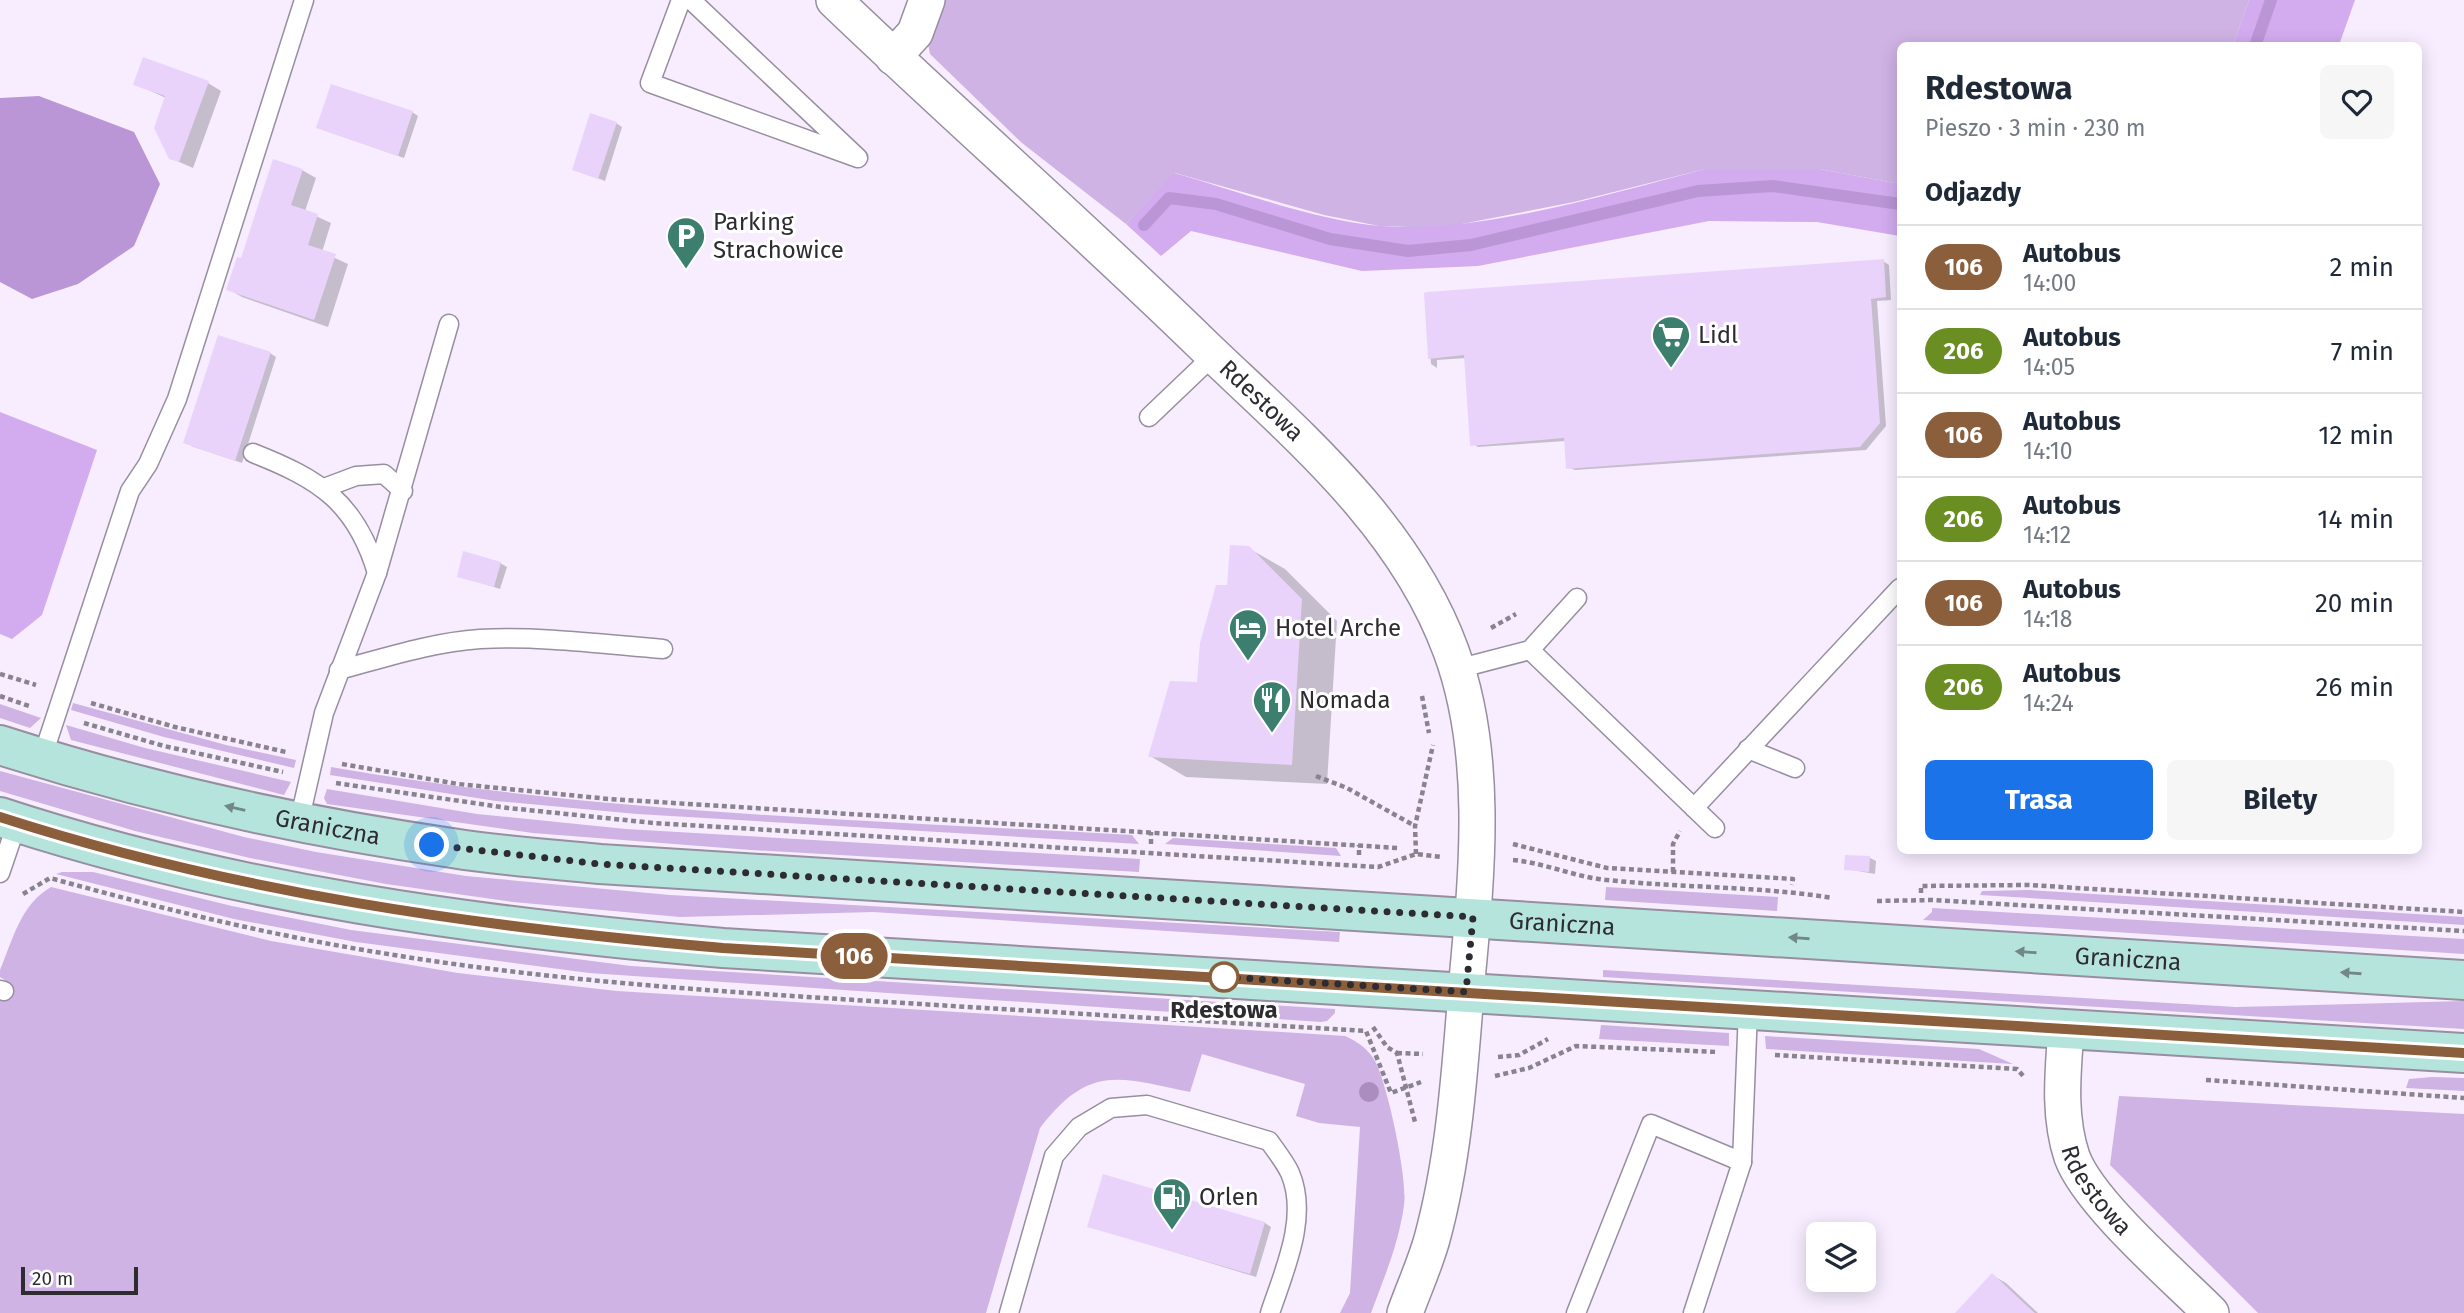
<!DOCTYPE html>
<html lang="pl">
<head>
<meta charset="utf-8">
<style>
	:root { --surface:#fff; --page:#f6f6f7; --text:#1f2937; --muted:#747a83; --line:#e0e1e3; --accent:#1a73e8 }
	body { margin:0; font-family:"Fira Sans",sans-serif; background:var(--page); color:var(--text); height:100vh; display:flex; flex-direction:column; font-size:26px; white-space:nowrap }
	* { box-sizing:border-box; margin:0 }
	p { font-size:23px; color:var(--muted) }
	.icon { flex:none; width:38px; height:38px; fill:none; stroke:currentColor; stroke-width:2; stroke-linecap:round; stroke-linejoin:round }
	.map { position:relative; flex:1; overflow:hidden }
	.details { position:absolute; left:1897px; top:42px; width:525px; height:812px; display:flex; flex-direction:column; background:var(--surface); border-radius:10px; box-shadow:0 4px 18px #0003 }
	.details>* { flex:none }
	.badge { padding:0 14px; border-radius:23px; font-size:24px; line-height:46px }
	.buttons { position:absolute; left:1806px; top:1222px; display:grid; gap:14px }
	.buttons a { display:grid; place-items:center; width:70px; height:70px; border-radius:10px; background:var(--surface); box-shadow:0 4px 18px #0003; font-size:35px }
	.scale { position:absolute; left:21px; bottom:18px; width:117px; box-sizing:border-box; padding-left:7px; border:4px solid #2e2b31; border-top:0; font-size:19px; line-height:24px; white-space:nowrap; color:#2e2b31; -webkit-text-stroke:5px #fff; paint-order:stroke }
	.you { position:absolute; width:35px; height:35px; margin:-18px; border:5px solid #fff; border-radius:50%; background:#1a73e8; box-shadow:0 0 0 10px #1a73e833 }
	.map>.badge { position:absolute; translate:-50% -50%; box-shadow:0 0 0 4px #fff }
	h2 { padding:0 28px; font-size:26px; line-height:63px }
	.round { display:grid; place-items:center; flex:none; width:74px; height:74px; border-radius:10px; background:var(--page) }
	.summary { display:flex; align-items:center; justify-content:space-between; height:119px; padding:0 28px }
	h1 { font-size:33px; font-weight:700; line-height:52px }
	.button { display:flex; gap:14px; margin-top:auto; padding:14px 28px }
	.button a { flex:1; height:80px; border-radius:10px; background:var(--accent); color:#fff; font-size:28px; font-weight:700; line-height:80px; text-align:center }
	.button a+a { background:var(--page); color:var(--text) }
	ul { padding:0; list-style:none }
	li { display:flex; align-items:center; gap:21px; height:84px; padding:0 28px; border-top:2px solid var(--line) }
	li div { flex:1 }
	li b { display:block; font-size:26px }
	li em { font-style:normal }
	li .badge { min-width:77px; font-weight:700; text-align:center }
	.map>svg:first-child { display:block }
	.green { fill:#cfb3e4 }
	.forest { fill:#d2acef }
	.water { fill:#ba96d6 }
	.shadow { fill:#0003 }
	.lines { fill:none; stroke-linecap:round; stroke-linejoin:round }
	.stream { stroke:#ba96d6; stroke-width:12 }
	.building { fill:#e9d3fb }
	.lane-casing { stroke:#978e9f; stroke-width:21 }
	.street-casing { stroke:#978e9f; stroke-width:38 }
	.secondary-casing { stroke:#978e9f; stroke-width:42 }
	.path { stroke:#89838e; stroke-width:4.5; stroke-dasharray:5 3.5; stroke-linecap:butt }
	.lane { stroke:#fff; stroke-width:18 }
	.street { stroke:#fff; stroke-width:35 }
	.secondary { stroke:#b4e4dc; stroke-width:38 }
	.tree { fill:#ab8dc0 }
	.oneway { fill:#718886 }
	.line-casing { stroke:#fff; stroke-width:16 }
	.line { stroke:#8b5e3c; stroke-width:10 }
	.walk { stroke:#2e2b31; stroke-width:7; stroke-dasharray:0 12.6 }
	.stop-dot { fill:#fff; stroke:#8b5e3c; stroke-width:3.5 }
	.labels { text-anchor:middle; stroke-width:6; stroke-linejoin:round; paint-order:stroke }
	.poi-label { font-size:24px; fill:#2e2b31; stroke:#fff; text-anchor:start }
	.street-label { font-size:24px; fill:#2e2b31; stroke:#fff }
	.stop-label { font-size:24px; font-weight:bold; fill:#2e2b31; stroke:#fff }
</style>
</head>
<body>
<div class="map">
<svg width="2464" height="1313" viewBox="0 0 2464 1313">
	<rect width="100%" height="100%" fill="#f7edff"/>
	<!-- green -->
	<g class="green">
		<polygon points="944,0 2249,0 2233,45 1900,46 1900,184 1819,169 1705,169 1574,202 1441,228 1379,226 1324,215 1175,173 1126,224 1022,143 930,54 928,44"/>
		<polygon points="73,703 226,745 296,760 294,768 164,737 71,710"/>
		<polygon points="0,704 41,718 30,728 0,718"/>
		<polygon points="66,725 145,748 291,782 284,795 71,740"/>
		<path d="M331,767c265,46 534,53 801,68l7,9 -502,-30 -141,-13 -166,-26z"/>
		<polygon points="0,771 244,837 316,852 466,876 670,895 1340,932 1339,942 873,912 680,917 513,902 386,884 250,858 135,831 0,791"/>
		<polygon points="327,789 477,814 626,829 1140,859 1139,872 751,850 533,833 327,804 324,798"/>
		<polygon points="1173,838 1336,848 1341,856 1165,844"/>
		<polygon points="62,872 93,872 232,906 351,930 631,966 1335,1009 1335,1013 1327,1021 1321,1022 589,973 356,942 234,919 56,874"/>
		<path d="M51,887l220,54 187,32 159,18 728,45c13,6 24,13 31,27 12,24 32,117 28,142 -5,38 -20,73 -33,108h-31l10,-20 10,-166 -41,-4 -23,-7 9,-32 -103,-30 -12,38c-70,-14 -100,-29 -150,36l-54,185h-986v-312l6,-20 -6,-4v-7c13,-31 21,-66 51,-83z"/>
		<polygon points="1606,887 1778,897 1777,911 1605,900"/>
		<polygon points="2028,890 2464,917 2464,925 1980,895 1982,891"/>
		<polygon points="1932,908 2464,939 2464,954 1923,920 1932,912"/>
		<polygon points="1603,970 2236,1007 2464,1001 2464,1029 1603,977"/>
		<polygon points="1601,1025 1729,1033 1729,1046 1599,1039"/>
		<polygon points="1765,1036 1979,1049 2013,1064 1766,1049"/>
		<polygon points="2432,1077 2464,1078 2464,1091 2406,1088 2409,1079"/>
		<polygon points="2119,1096 2464,1114 2464,1313 2258,1313 2110,1165"/>
	</g>
	<!-- forest -->
	<g class="forest">
		<polygon points="2249,0 2355,0 2339,45 2233,45"/>
		<path d="M1705,169h114l81,15v52l-83,-14 -108,-1 -231,45 -116,5 -171,-40 -30,25 -35,-32 48,-51c64,18 142,48 207,53 100,8 227,-32 324,-57z"/>
		<polygon points="0,412 97,450 42,615 12,639 0,634"/>
	</g>
	<!-- water -->
	<polygon class="water" points="39,96 134,132 160,184 134,246 78,284 32,299 0,282 0,98"/>
	<!-- shadow -->
	<g class="shadow">
		<polygon points="208,83 221,91 193,168 170,158 166,98 135,84"/>
		<polygon points="412,112 418,116 404,158 318,128"/>
		<polygon points="616,123 622,127 605,181 574,169"/>
		<polygon points="302,170 316,178 305,211 331,223 322,252 348,264 328,327 242,297 228,289 243,260"/>
		<polygon points="1883,261 1889,265 1891,300 1877,301 1886,426 1866,450 1575,470 1568,467 1566,441 1478,447 1472,443 1466,358 1437,360 1437,368 1431,364 1426,295"/>
		<polygon points="270,353 276,357 242,463 191,446"/>
		<polygon points="1248,548 1285,569 1337,621 1327,784 1186,777 1150,756 1199,684 1229,587"/>
		<polygon points="500,563 507,567 500,589 459,576"/>
		<polygon points="1870,858 1876,861 1875,874 1846,869"/>
		<polygon points="1265,1223 1271,1227 1256,1277 1089,1226"/>
		<polygon points="1992,1275 2006,1283 2038,1313 1957,1313"/>
	</g>
	<g class="lines">
		<!-- stream -->
		<g class="stream">
			<polyline points="2255,46 2271,0"/>
			<polyline points="1144,225 1169,198 1216,204 1330,239 1408,251 1471,245 1698,191 1773,186 1900,204"/>
		</g>
	</g>
	<!-- building -->
	<g class="building">
		<polygon points="143,57 209,81 179,162 169,159 154,128 165,96 133,85"/>
		<polygon points="331,84 413,111 398,156 316,128"/>
		<polygon points="590,113 617,122 598,179 572,170"/>
		<polygon points="273,159 303,169 291,205 318,214 308,245 336,254 314,320 226,290 237,257 241,258"/>
		<polygon points="1884,259 1886,297 1871,299 1880,423 1860,447 1566,469 1564,438 1470,446 1464,355 1428,359 1424,293 1427,292"/>
		<polygon points="218,335 271,352 235,461 183,443"/>
		<polygon points="1230,545 1249,546 1302,599 1292,765 1148,757 1170,681 1197,682 1200,643 1216,585 1227,585"/>
		<polygon points="463,551 501,562 494,587 457,577"/>
		<polygon points="1845,855 1870,856 1869,872 1844,870"/>
		<polygon points="1103,1174 1265,1222 1250,1274 1087,1227"/>
		<polygon points="1992,1273 2027,1306 2035,1313 1955,1313"/>
	</g>
	<g class="lines">
		<!-- lane casing -->
		<g class="lane-casing">
			<g id="lane">
				<polyline points="681,0 650,83 858,158 691,0"/>
				<polyline points="1149,417 1214,355"/>
				<path d="M253,453c66,26 103,49 124,120"/>
				<polyline points="324,488 356,476 384,474 403,491"/>
				<polyline points="1530,650 1715,828"/>
				<polyline points="1457,669 1530,650 1577,598"/>
				<path d="M339,670c45,-12 94,-28 141,-31 61,-3 122,5 183,10"/>
				<polyline points="1748,749 1795,768"/>
				<polyline points="42,758 130,491 148,464 177,399 304,0"/>
				<polyline points="1694,808 1900,588"/>
				<polyline points="299,822 324,713 377,573 449,324"/>
				<polyline points="0,873 17,823"/>
				<polyline points="0,990 4,991"/>
				<path d="M1009,1313l45,-157 25,-29 32,-19 36,-3 122,36c7,10 16,21 21,32 19,44 -6,98 -20,140"/>
				<polyline points="1576,1313 1651,1124 1742,1162"/>
				<polyline points="1693,1313 1742,1162 1748,1010"/>
			</g>
		</g>
		<!-- street casing -->
		<g class="street-casing">
			<g id="street">
				<path id="s1" d="M834,0c122,117 249,228 370,346 94,90 201,179 247,305 38,103 26,222 16,329 -7,86 -12,175 -35,259 -7,25 -18,49 -27,74"/>
				<polyline points="893,57 915,33 927,0"/>
				<path id="s2" d="M2066,1029c-3,43 -8,86 6,128 17,46 102,119 139,156"/>
			</g>
		</g>
		<!-- secondary casing -->
		<g class="secondary-casing">
			<g id="secondary">
				<path id="s3" d="M0,745c147,47 299,81 452,103 49,8 99,11 148,16l1864,116"/>
				<path d="M0,817c235,77 478,110 723,131l1741,105"/>
			</g>
		</g>
		<!-- path -->
		<g class="path">
			<polyline points="1491,628 1516,614"/>
			<polyline points="0,674 36,685"/>
			<polyline points="0,696 29,706"/>
			<polyline points="1422,696 1429,733"/>
			<polyline points="91,703 175,727 286,752"/>
			<polyline points="84,723 164,746 283,772"/>
			<polyline points="342,764 458,784 609,799 1398,848"/>
			<polyline points="1316,776 1347,788 1415,826"/>
			<polyline points="336,783 508,808 654,823 1378,867 1416,854 1441,857"/>
			<polyline points="1151,844 1151,832"/>
			<polyline points="1513,844 1607,868 1793,879 1792,885"/>
			<polyline points="1416,854 1415,826 1433,745"/>
			<polyline points="1359,855 1359,845"/>
			<path d="M1513,860c32,3 62,17 94,20 76,8 151,6 226,18"/>
			<polyline points="1673,872 1673,844 1680,831"/>
			<polyline points="1921,893 1921,886 2029,885 2464,912"/>
			<path d="M23,894l27,-16c112,31 224,58 338,76 176,29 355,39 532,50 148,9 297,18 446,27l25,62 30,-11"/>
			<polyline points="1877,901 1932,900 2464,931"/>
			<polyline points="1373,1027 1387,1047 1397,1053 1415,1122"/>
			<polyline points="1397,1053 1423,1054"/>
			<polyline points="1775,1055 2017,1069 2025,1078"/>
			<polyline points="1498,1057 1519,1055 1548,1039"/>
			<polyline points="1495,1076 1529,1068 1576,1046 1718,1052"/>
			<polyline points="2206,1080 2464,1098"/>
		</g>
		<!-- lane -->
		<use href="#lane" class="lane"/>
		<!-- street -->
		<use href="#street" class="street"/>
		<!-- secondary -->
		<use href="#secondary" class="secondary"/>
	</g>
	<!-- trees -->
	<circle class="tree" cx="1369" cy="1092" r="10"/>
	<!-- one-way arrows -->
	<defs><path id="oneway-solid" d="M-6-.8H1V-3.2L6.5 0L1 3.2V.8H-6Z" transform="scale(1.75)"/></defs>
	<g class="oneway">
		<use href="#oneway-solid" transform="translate(235 808) rotate(-167)"/>
		<use href="#oneway-solid" transform="translate(1799 938) rotate(-176)"/>
		<use href="#oneway-solid" transform="translate(2026 952) rotate(-176)"/>
		<use href="#oneway-solid" transform="translate(2351 973) rotate(-176)"/>
	</g>
	<g class="lines">
		<!-- line casing -->
		<g class="line-casing">
			<path id="line" d="M0,817c235,76 478,110 723,131l1741,105"/>
		</g>
		<!-- line -->
		<use href="#line" class="line"/>
		<!-- walk -->
		<polyline class="walk" points="432,845 600,864 1473,917 1466,992 1224,977"/>
	</g>
	<!-- icons -->
	<defs>
		<g id="parking-pin" transform="scale(2.0125)"><path d="M0 17L-7.5 6A9.5 9.5 0 1 1 7.5 6Z" fill="#3d7f6f" stroke="#fff"/><path d="M-3.5-5.5H1a3.5 3.5 0 0 1 0 7H-1V5.5H-3.5ZM-1-3.4V-.6H.8a1.4 1.4 0 0 0 0-2.8Z" fill="#fff"/></g>
		<g id="supermarket-pin" transform="scale(2.0125)"><path d="M0 17L-7.5 6A9.5 9.5 0 1 1 7.5 6Z" fill="#3d7f6f" stroke="#fff"/><path d="M-6-5.5h2.5l.6 2H6L4.5 2H-2.5L-4.4-4H-6ZM-1.5 3.2a1.3 1.3 0 1 0 .1 0ZM3 3.2a1.3 1.3 0 1 0 .1 0Z" fill="#fff"/></g>
		<g id="hotel-pin" transform="scale(2.0125)"><path d="M0 17L-7.5 6A9.5 9.5 0 1 1 7.5 6Z" fill="#3d7f6f" stroke="#fff"/><path d="M-6-4.5h1.5V1H6V5H4.5V3h-9V5H-6ZM-4 0a1.8 1.8 0 1 1 3.6 0ZM.5 0V-2.5h3Q6-2.5 6 0Z" fill="#fff"/></g>
		<g id="restaurant-pin" transform="scale(2.0125)"><path d="M0 17L-7.5 6A9.5 9.5 0 1 1 7.5 6Z" fill="#3d7f6f" stroke="#fff"/><path d="M-5-6h1v4h1v-4h1v4h1v-4h1v5L-1.5 .5V6h-2V.5L-5-1ZM5-6V6H3V1.5H1.5Q1.5-4 5-6Z" fill="#fff"/></g>
		<g id="fuel-pin" transform="scale(2.0125)"><path d="M0 17L-7.5 6A9.5 9.5 0 1 1 7.5 6Z" fill="#3d7f6f" stroke="#fff"/><path d="M-5.5-6h7V0h2V4h1.3V-2.5L3-4.5l.8-.8L6-3V5H2.5V1h-1V6h-7ZM-4.2-4.7v3.2H.2V-4.7Z" fill="#fff"/></g>
	</defs>
	<g fill-rule="evenodd">
		<use href="#parking-pin" x="686" y="236"/>
		<use href="#supermarket-pin" x="1671" y="335"/>
		<use href="#hotel-pin" x="1248" y="628"/>
		<use href="#restaurant-pin" x="1272" y="700"/>
		<use href="#fuel-pin" x="1172" y="1197"/>
	</g>
	<!-- markers -->
	<circle class="stop-dot" cx="1224" cy="977" r="14"/>
	<g class="labels">
		<!-- poi labels -->
		<g class="poi-label">
			<text x="713" y="230">Parking<tspan x="713" dy="28">Strachowice</tspan></text>
			<text x="1698" y="343">Lidl</text>
			<text x="1275" y="636">Hotel Arche</text>
			<text x="1299" y="708">Nomada</text>
			<text x="1199" y="1205">Orlen</text>
		</g>
		<!-- street labels -->
		<g class="street-label">
			<text dy="8" stroke="none"><textPath href="#s1" startOffset="586">Rdestowa</textPath></text>
			<text dy="8" stroke="none"><textPath href="#s3" startOffset="338">Graniczna</textPath></text>
			<text dy="8" stroke="none"><textPath href="#s3" startOffset="1577">Graniczna</textPath></text>
			<text dy="8" stroke="none"><textPath href="#s3" startOffset="2144">Graniczna</textPath></text>
			<text dy="8" stroke="none"><textPath href="#s2" startOffset="170">Rdestowa</textPath></text>
		</g>
		<!-- stop labels -->
		<g class="stop-label">
			<text x="1224" y="1018">Rdestowa</text>
		</g>
	</g>
</svg>
<div class="buttons">
<a><svg class="icon" aria-label="layers" viewBox="0 0 24 24"><path d="M12 4l9 5-9 5-9-5zM3 14l9 5 9-5"/></svg></a>
</div>
<div class="scale">20 m</div>
<div class="you" style="left:432px;top:845px"></div>
<b class="badge" style="left:854px;top:956px;background:#8b5e3c;color:#fff">106</b>
<section class="details">
<div class="summary"><div><h1>Rdestowa</h1><p>Pieszo · 3 min · 230 m</p></div><a class="round"><svg class="icon" aria-label="heart" viewBox="0 0 24 24"><path d="M12 20l-8-8c-3-5 5-10 8-4 3-6 11-1 8 4z"/></svg></a></div>
<h2>Odjazdy</h2>
<ul>
<li><span class="badge" style="background:#8b5e3c;color:#fff">106</span><div><b>Autobus</b><p>14:00</p></div><em>2 min</em></li>
<li><span class="badge" style="background:#6b8e23;color:#fff">206</span><div><b>Autobus</b><p>14:05</p></div><em>7 min</em></li>
<li><span class="badge" style="background:#8b5e3c;color:#fff">106</span><div><b>Autobus</b><p>14:10</p></div><em>12 min</em></li>
<li><span class="badge" style="background:#6b8e23;color:#fff">206</span><div><b>Autobus</b><p>14:12</p></div><em>14 min</em></li>
<li><span class="badge" style="background:#8b5e3c;color:#fff">106</span><div><b>Autobus</b><p>14:18</p></div><em>20 min</em></li>
<li><span class="badge" style="background:#6b8e23;color:#fff">206</span><div><b>Autobus</b><p>14:24</p></div><em>26 min</em></li>
</ul>
<div class="button"><a>Trasa</a><a>Bilety</a></div>
</section>
</div>
</body>
</html>
